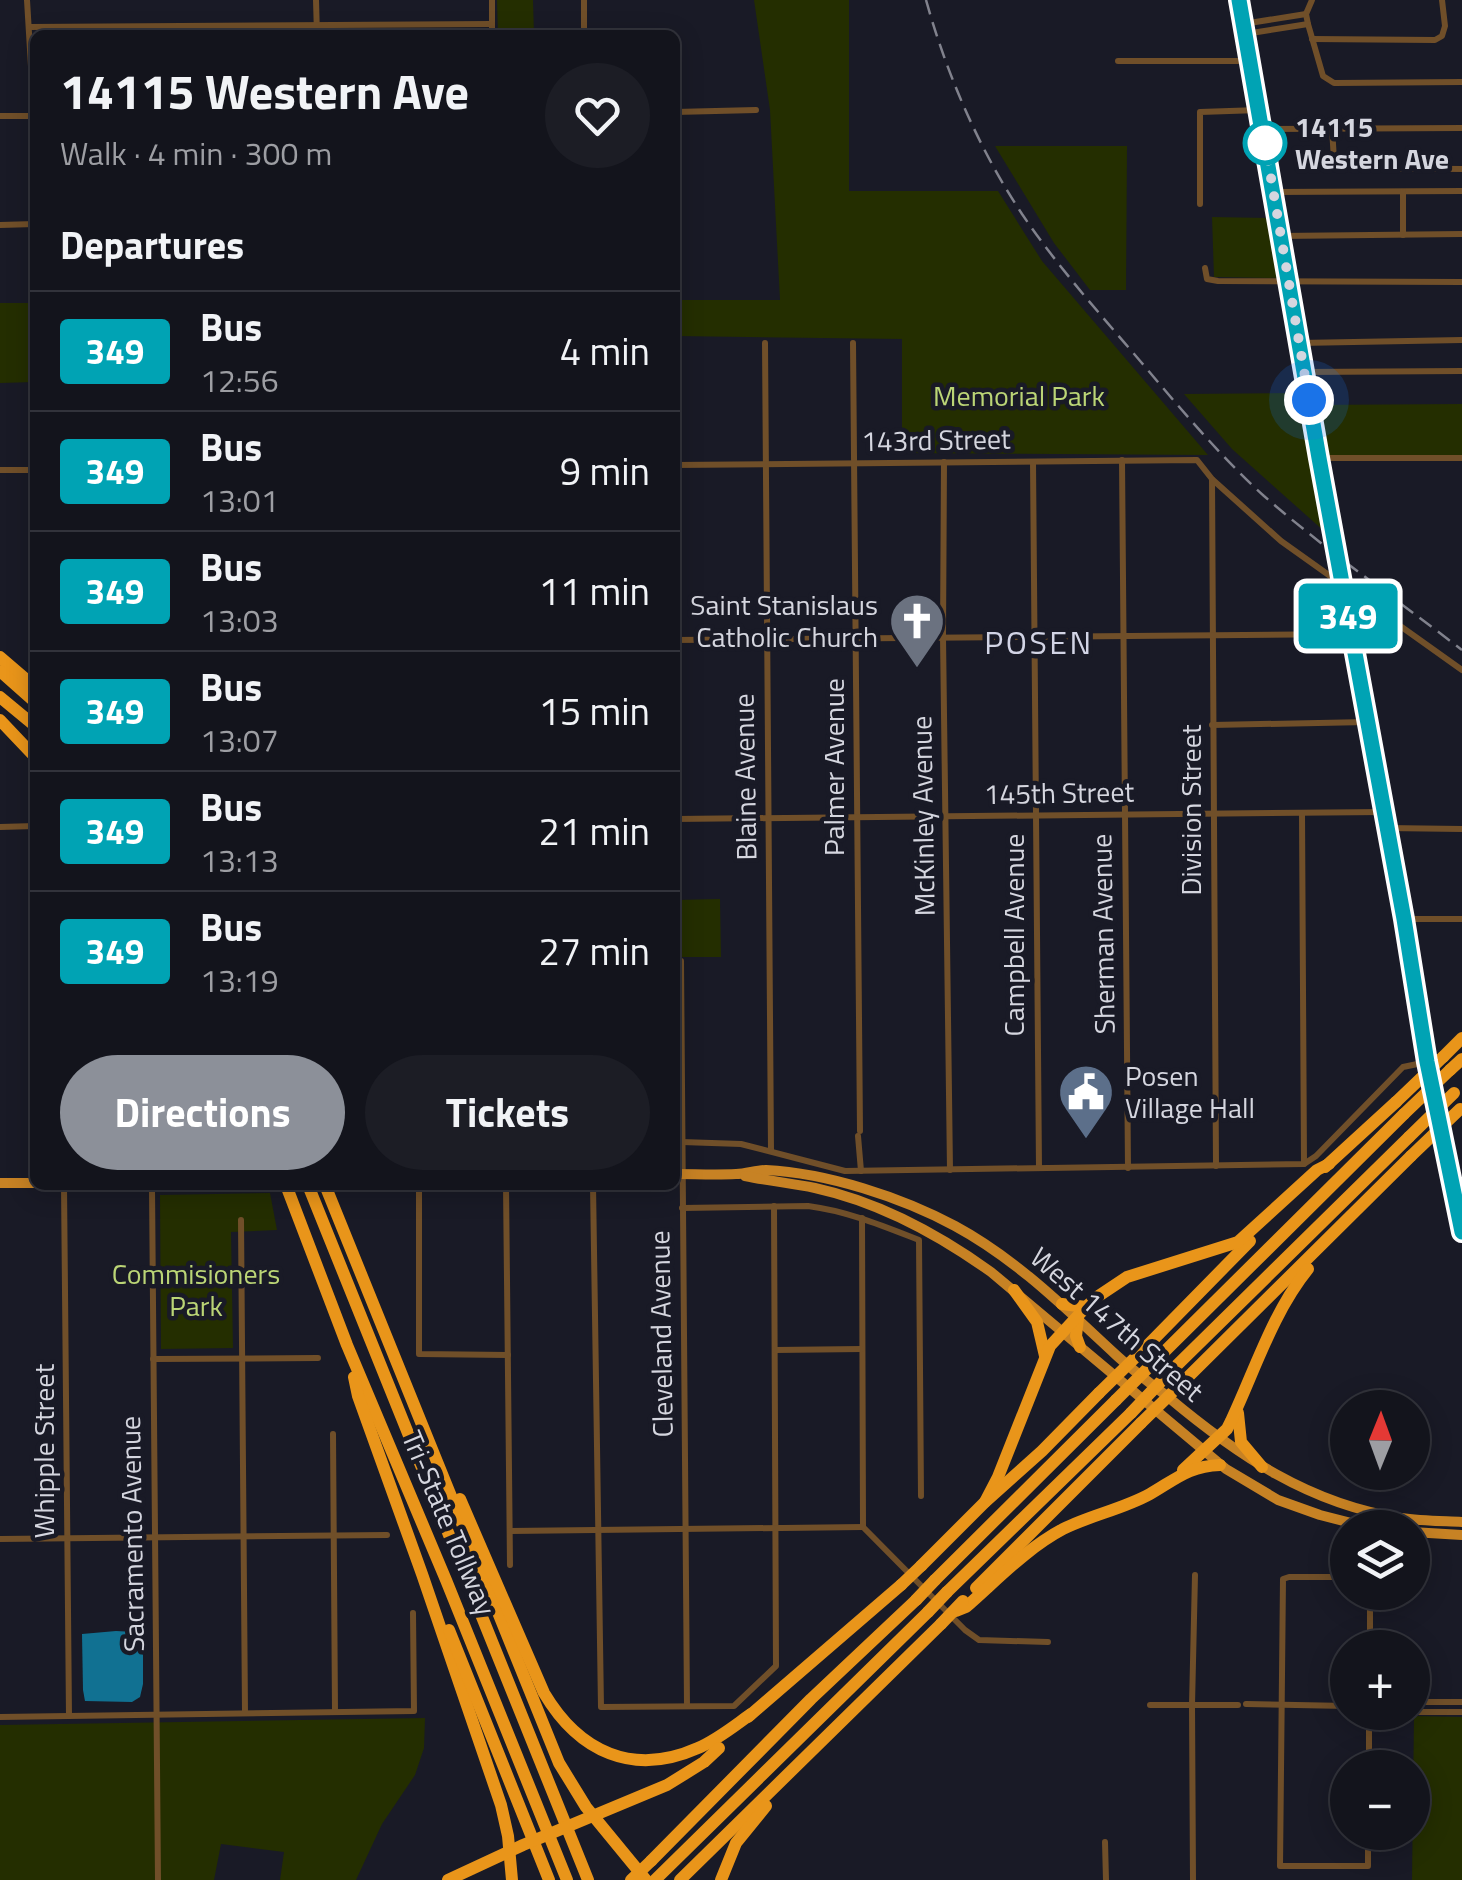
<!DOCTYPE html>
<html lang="en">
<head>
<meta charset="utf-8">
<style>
	:root { --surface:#13141c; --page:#1c1d25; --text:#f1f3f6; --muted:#9d9ea3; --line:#32333b; --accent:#8c9099 }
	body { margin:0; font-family:"Titillium Web",sans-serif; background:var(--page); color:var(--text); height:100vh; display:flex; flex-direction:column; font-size:38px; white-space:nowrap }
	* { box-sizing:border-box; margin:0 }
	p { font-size:32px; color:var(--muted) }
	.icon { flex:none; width:55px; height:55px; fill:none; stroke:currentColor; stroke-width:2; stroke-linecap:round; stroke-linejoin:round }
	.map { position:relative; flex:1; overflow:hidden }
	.details { position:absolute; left:30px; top:30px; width:650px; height:1160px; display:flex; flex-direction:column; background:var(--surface); border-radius:15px; box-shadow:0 5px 25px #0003,0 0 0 2px var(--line) }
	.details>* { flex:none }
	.badge { padding:0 20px; border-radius:8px; font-size:35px; line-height:65px }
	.needle { width:65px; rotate:1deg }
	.controls { position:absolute; left:1330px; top:1390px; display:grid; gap:20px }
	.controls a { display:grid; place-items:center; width:100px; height:100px; border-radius:50%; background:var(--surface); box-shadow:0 5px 25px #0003,0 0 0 2px var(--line); font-size:50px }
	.you { position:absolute; width:50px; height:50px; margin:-25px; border:8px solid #fff; border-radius:50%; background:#1a73e8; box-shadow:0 0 0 15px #1a73e833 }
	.map>.badge { position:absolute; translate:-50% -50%; box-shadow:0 0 0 5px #fff }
	h2 { padding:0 30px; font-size:38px; line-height:90px }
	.round { display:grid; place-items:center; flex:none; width:105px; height:105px; border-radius:52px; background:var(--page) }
	.summary { display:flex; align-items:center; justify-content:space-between; height:170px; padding:0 30px }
	h1 { font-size:48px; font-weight:700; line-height:75px }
	.primary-button { display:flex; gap:20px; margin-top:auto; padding:20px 30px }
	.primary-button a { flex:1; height:115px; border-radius:60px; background:var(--accent); color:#fff; font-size:40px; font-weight:700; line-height:115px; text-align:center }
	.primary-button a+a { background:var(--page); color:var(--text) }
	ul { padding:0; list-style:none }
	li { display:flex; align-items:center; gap:30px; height:120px; padding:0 30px; border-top:2px solid var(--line) }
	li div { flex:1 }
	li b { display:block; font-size:38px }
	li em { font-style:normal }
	li .badge { min-width:110px; font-weight:700; text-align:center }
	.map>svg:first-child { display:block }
	.green { fill:#242e00 }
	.water { fill:#117192 }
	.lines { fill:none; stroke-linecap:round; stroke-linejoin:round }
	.street { stroke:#704f29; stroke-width:6 }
	.secondary { stroke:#a16c29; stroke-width:9 }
	.primary { stroke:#c78224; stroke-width:10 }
	.highway { stroke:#e9951a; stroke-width:12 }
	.rail { stroke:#81828d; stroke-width:2.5; stroke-dasharray:15 8; stroke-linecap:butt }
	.highway-bridge { stroke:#e9951a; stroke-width:12 }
	.line-casing { stroke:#fff; stroke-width:22 }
	.line { stroke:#00a3b4; stroke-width:15 }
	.walk { stroke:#d5d6df; stroke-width:10; stroke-dasharray:0 18 }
	.stop-dot { fill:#fff; stroke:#00a3b4; stroke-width:5 }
	.labels { text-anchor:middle; stroke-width:9; stroke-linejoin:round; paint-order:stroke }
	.stop-label { font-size:28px; font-weight:bold; fill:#d5d6df; stroke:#191a26; text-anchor:start }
	.park-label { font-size:28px; fill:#bbd576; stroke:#191a26 }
	.street-label { font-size:28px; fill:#d5d6df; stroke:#191a26 }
	.poi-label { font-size:28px; fill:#d5d6df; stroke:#191a26; text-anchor:end }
	.quarter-label { font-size:32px; letter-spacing:2.5px; fill:#d2d4e5; stroke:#191a26 }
</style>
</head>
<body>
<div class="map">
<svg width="1462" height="1880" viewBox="0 0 1462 1880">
	<rect width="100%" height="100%" fill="#191a26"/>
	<!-- green -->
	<g class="green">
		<polygon points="497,0 533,0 534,35 498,35"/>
		<polygon points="754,0 849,0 849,191 998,191 1042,261 1208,455 902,453 902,339 675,336 675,300 780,300 770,110"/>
		<polygon points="995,146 1127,146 1126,290 1090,290 1054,243"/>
		<polygon points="1212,217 1269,218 1280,278 1214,277"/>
		<polygon points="0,303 35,303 35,382 0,383"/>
		<polygon points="1299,393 1304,405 1462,404 1462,458 1319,458 1313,452 1325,532 1232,449 1184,394"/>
		<polygon points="720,899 721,957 675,957 675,900"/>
		<polygon points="270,1193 277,1230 231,1232 233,1348 161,1349 160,1195"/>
		<polygon points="1414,1716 1462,1717 1462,1880 1412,1880"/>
		<polygon points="425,1718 424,1748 415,1775 382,1824 356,1880 280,1880 284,1852 221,1844 214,1880 0,1880 0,1725"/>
	</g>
	<!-- water -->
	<polygon class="water" points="116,1631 135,1632 143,1638 143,1684 140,1697 132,1702 85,1701 83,1690 82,1634"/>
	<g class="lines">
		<!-- street -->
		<g class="street">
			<polyline points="27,0 34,116"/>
			<polyline points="316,0 317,35"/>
			<polyline points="492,0 492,35"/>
			<polyline points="584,0 584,35"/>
			<polyline points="1312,0 1306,14 1308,24 1323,76 1334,83 1462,82"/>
			<polyline points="1243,24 1306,14"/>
			<polyline points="29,27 492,24"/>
			<polyline points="1245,34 1308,24"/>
			<polyline points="1312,39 1435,40 1442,36 1445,26 1442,0"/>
			<polyline points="1118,61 1250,61"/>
			<polyline points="675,112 756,110"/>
			<polyline points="0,116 34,116"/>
			<polyline points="1332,128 1334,160 1339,168 1462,169"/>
			<polyline points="1262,129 1462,128"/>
			<polyline points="1273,192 1462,191"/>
			<polyline points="1200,204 1200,112 1259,110"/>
			<polyline points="0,225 35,224"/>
			<polyline points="1403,235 1403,192"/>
			<polyline points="1280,236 1462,234"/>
			<polyline points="1205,268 1207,279 1218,281 1462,282"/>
			<polyline points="765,343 771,1151"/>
			<polyline points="853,343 860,1131"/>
			<polyline points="1299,343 1462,340"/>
			<polyline points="676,344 679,898"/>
			<polyline points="1304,372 1462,371"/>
			<polyline points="1319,458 1462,458"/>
			<polyline points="1122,460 1128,1168"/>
			<polyline points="944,462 943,637 950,1170"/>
			<polyline points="1033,462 1039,1168"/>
			<polyline points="675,465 1197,460 1212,479 1216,1166"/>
			<polyline points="0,470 35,470"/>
			<polyline points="1213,480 1281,541 1462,670"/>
			<polyline points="675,640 1351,634"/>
			<polyline points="1212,725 1367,722"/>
			<polyline points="1302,813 1304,1164"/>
			<polyline points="675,819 1383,812"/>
			<polyline points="0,827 35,826"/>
			<polyline points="1386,828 1462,829"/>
			<polyline points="1403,919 1462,919"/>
			<polyline points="681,961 687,1706"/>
			<polyline points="858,1136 861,1171"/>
			<polyline points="682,1142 741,1144 845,1171 1304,1164 1316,1156 1403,1067 1427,1062"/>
			<polyline points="64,1185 69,1716"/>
			<polyline points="419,1185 419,1354 508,1355"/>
			<polyline points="506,1185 510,1565"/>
			<polyline points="593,1185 601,1707 734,1706 776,1666 774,1206"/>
			<polyline points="152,1187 158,1880"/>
			<path d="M682,1208l126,-2c39,5 75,20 111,34l2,256"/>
			<polyline points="862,1218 863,1527 965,1630 979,1640 1048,1642"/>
			<polyline points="241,1220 245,1713"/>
			<polyline points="775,1350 862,1349"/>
			<polyline points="153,1359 318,1358"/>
			<polyline points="333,1434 335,1711"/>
			<polyline points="510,1531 863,1527"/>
			<polyline points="0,1539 387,1535"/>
			<polyline points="1348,1577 1289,1577 1283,1579 1280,1866 1368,1866 1368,1832"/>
			<polyline points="1370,1648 1370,1592"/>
			<polyline points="1412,1702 1462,1702"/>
			<polyline points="1246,1704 1348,1706"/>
			<polyline points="1150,1705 1238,1705"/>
			<polyline points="1412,1712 1462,1712"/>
			<polyline points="0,1717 414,1711 413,1613"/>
			<polyline points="1369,1768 1369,1712"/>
			<polyline points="1105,1842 1106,1880"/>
			<polyline points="1193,1880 1192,1705 1195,1575"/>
		</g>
		<!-- secondary -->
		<polyline class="secondary" points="1239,0 1319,458 1403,919 1427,1062 1462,1232"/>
		<!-- primary -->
		<g class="primary">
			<path d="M675,1174c20,0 41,1 61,0 10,0 20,-4 30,-4 61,3 135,27 189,56 61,33 109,81 160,128 16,15 35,29 53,43 69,58 141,107 233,121 20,3 41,3 61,4"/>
			<path d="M745,1176c23,5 46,7 70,12 64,14 123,46 176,84l235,197 52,31 42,15 51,13"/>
			<polyline points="0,1183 35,1183"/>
			<polyline points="118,1185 152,1187 207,1185"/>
			<polyline points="1412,1532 1462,1535"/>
		</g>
		<!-- highway -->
		<g class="highway">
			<polyline points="0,657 35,687"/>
			<polyline points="0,671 35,702"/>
			<polyline points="0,697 35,726"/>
			<polyline points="0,720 35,757"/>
			<polyline points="1443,1057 1462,1038"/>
			<polyline points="1450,1070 1462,1059"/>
			<polyline points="1325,1167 1396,1102"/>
			<polyline points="286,1185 347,1345 446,1580 567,1880"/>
			<polyline points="308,1185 588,1880"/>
			<polyline points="325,1185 559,1763 586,1807 646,1880"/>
			<polyline points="1014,1290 1037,1322 1045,1356"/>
			<polyline points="1062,1304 1086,1307"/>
			<polyline points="1078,1318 1076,1336 1080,1347"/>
			<polyline points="1147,1346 1250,1241"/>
			<polyline points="1154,1362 1404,1114"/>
			<polyline points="1169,1373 1409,1137"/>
			<polyline points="354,1377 358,1396 422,1574 501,1805 508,1836 512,1880"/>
			<polyline points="1183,1382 1411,1156"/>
			<polyline points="1238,1413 1241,1442 1262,1467"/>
			<path d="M1183,1470l44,-41 4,-8c24,-51 42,-109 77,-152"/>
			<path d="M460,1499l84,194c35,59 89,84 154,55 19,-8 36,-22 53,-34"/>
			<polyline points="985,1502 998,1477 1050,1346 1086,1307 1097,1297 1127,1277 1238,1242 1317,1170 1329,1164"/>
			<polyline points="921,1566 985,1502 1042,1451 1099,1393"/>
			<polyline points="935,1580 1116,1400"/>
			<polyline points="976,1588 1141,1423"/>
			<polyline points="947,1592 1131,1413"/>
			<path d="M956,1611l10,-4c31,-27 61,-59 97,-78 28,-14 60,-20 87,-35 26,-15 39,-28 70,-29"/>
			<polyline points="449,1630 549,1880"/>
			<polyline points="748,1717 901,1585"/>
			<polyline points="651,1861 811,1699 916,1600"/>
			<polyline points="655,1880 928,1612"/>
			<polyline points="680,1880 941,1624"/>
			<polyline points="721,1880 736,1843 766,1806"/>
		</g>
		<!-- rail -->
		<path class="rail" d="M926,0c21,75 53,149 96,214 36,53 78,100 119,148 39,46 78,93 123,134 63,55 132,103 198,154"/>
		<!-- highway-bridge -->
		<g class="highway-bridge">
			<polyline points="1396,1102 1443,1057"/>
			<polyline points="1404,1114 1450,1070"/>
			<polyline points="1409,1137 1454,1093"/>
			<polyline points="1411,1156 1460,1109"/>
			<polyline points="1099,1393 1147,1346"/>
			<polyline points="1116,1400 1154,1362"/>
			<polyline points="1131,1413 1169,1373"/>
			<polyline points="1141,1423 1183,1382"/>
			<polyline points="901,1585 921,1566"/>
			<polyline points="916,1600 935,1580"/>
			<polyline points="928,1612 947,1592"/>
			<polyline points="941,1624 963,1601"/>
			<polyline points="448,1880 523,1845 667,1785 704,1762 719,1748"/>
			<polyline points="631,1880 651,1861"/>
		</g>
	</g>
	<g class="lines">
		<!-- line casing -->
		<g class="line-casing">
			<polyline id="line" points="1239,0 1319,458 1404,919 1427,1062 1462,1232"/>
		</g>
		<!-- line -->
		<use href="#line" class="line"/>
		<!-- walk -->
		<polyline class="walk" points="1265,143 1309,400"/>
	</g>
	<!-- icons -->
	<defs>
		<g id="church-pin" transform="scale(2.875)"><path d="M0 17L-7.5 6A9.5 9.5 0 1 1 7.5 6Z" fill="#6b7280" stroke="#191a26"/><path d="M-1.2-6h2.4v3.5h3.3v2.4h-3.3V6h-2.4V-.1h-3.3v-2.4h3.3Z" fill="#fff"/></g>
		<g id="civic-pin" transform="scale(2.875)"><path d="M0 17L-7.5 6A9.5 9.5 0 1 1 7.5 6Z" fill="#5c6f8a" stroke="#191a26"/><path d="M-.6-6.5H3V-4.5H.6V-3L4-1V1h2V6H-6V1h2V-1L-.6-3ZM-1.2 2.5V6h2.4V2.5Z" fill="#fff"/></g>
	</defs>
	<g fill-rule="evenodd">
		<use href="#church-pin" x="917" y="621"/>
		<use href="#civic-pin" x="1086" y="1092"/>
	</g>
	<!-- markers -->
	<circle class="stop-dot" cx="1265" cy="143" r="20"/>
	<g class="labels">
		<!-- stop labels -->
		<g class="stop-label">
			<text x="1295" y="137">14115<tspan x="1295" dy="32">Western Ave</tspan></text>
		</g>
		<!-- park labels -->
		<g class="park-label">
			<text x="1019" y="406">Memorial Park</text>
			<text x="196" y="1284">Commisioners<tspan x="196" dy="32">Park</tspan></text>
		</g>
		<!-- street labels -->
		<g class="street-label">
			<text transform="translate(936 440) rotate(-1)" y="10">143rd Street</text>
			<text transform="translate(834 767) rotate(-90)" y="10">Palmer Avenue</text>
			<text transform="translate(745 777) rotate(-91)" y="10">Blaine Avenue</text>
			<text transform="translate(1059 793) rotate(-1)" y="10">145th Street</text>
			<text transform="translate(1191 810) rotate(-90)" y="10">Division Street</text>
			<text transform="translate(923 816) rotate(-91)" y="10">McKinley Avenue</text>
			<text transform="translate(1103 934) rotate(-91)" y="10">Sherman Avenue</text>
			<text transform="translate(1014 935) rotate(-90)" y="10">Campbell Avenue</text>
			<text transform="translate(1117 1324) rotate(41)" y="10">West 147th Street</text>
			<text transform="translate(661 1334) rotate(-91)" y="10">Cleveland Avenue</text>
			<text transform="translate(44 1451) rotate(-90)" y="10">Whipple Street</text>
			<text transform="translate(449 1523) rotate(67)" y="10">Tri-State Tollway</text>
			<text transform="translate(132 1534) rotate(-91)" y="10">Sacramento Avenue</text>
		</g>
		<!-- poi labels -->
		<g class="poi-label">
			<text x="878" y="615">Saint Stanislaus<tspan x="878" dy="32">Catholic Church</tspan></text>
			<text x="1125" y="1086" text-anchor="start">Posen<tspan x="1125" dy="32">Village Hall</tspan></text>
		</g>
		<!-- quarter labels -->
		<g class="quarter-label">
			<text x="1039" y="654">POSEN</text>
		</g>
	</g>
</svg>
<div class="controls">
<a><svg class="needle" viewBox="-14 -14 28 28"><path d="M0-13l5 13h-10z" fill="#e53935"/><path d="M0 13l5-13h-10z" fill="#9d9ea3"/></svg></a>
<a><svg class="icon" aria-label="layers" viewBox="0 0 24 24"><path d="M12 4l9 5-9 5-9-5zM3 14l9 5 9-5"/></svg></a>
<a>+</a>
<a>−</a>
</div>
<div class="you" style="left:1309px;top:400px"></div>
<b class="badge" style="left:1348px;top:616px;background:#00a3b4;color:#fff">349</b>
<section class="details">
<div class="summary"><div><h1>14115 Western Ave</h1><p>Walk · 4 min · 300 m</p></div><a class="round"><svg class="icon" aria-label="heart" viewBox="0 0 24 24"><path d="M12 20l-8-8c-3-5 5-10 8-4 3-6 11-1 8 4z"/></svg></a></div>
<h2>Departures</h2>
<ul>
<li><span class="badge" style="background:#00a3b4;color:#fff">349</span><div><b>Bus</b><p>12:56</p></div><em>4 min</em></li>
<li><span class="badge" style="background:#00a3b4;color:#fff">349</span><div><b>Bus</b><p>13:01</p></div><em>9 min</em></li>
<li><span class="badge" style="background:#00a3b4;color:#fff">349</span><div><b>Bus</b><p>13:03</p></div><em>11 min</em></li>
<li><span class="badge" style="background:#00a3b4;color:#fff">349</span><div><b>Bus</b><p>13:07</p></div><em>15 min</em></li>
<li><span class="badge" style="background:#00a3b4;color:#fff">349</span><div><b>Bus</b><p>13:13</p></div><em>21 min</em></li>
<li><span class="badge" style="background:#00a3b4;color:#fff">349</span><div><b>Bus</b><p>13:19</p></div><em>27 min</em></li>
</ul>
<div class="primary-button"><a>Directions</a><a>Tickets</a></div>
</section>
</div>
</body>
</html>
